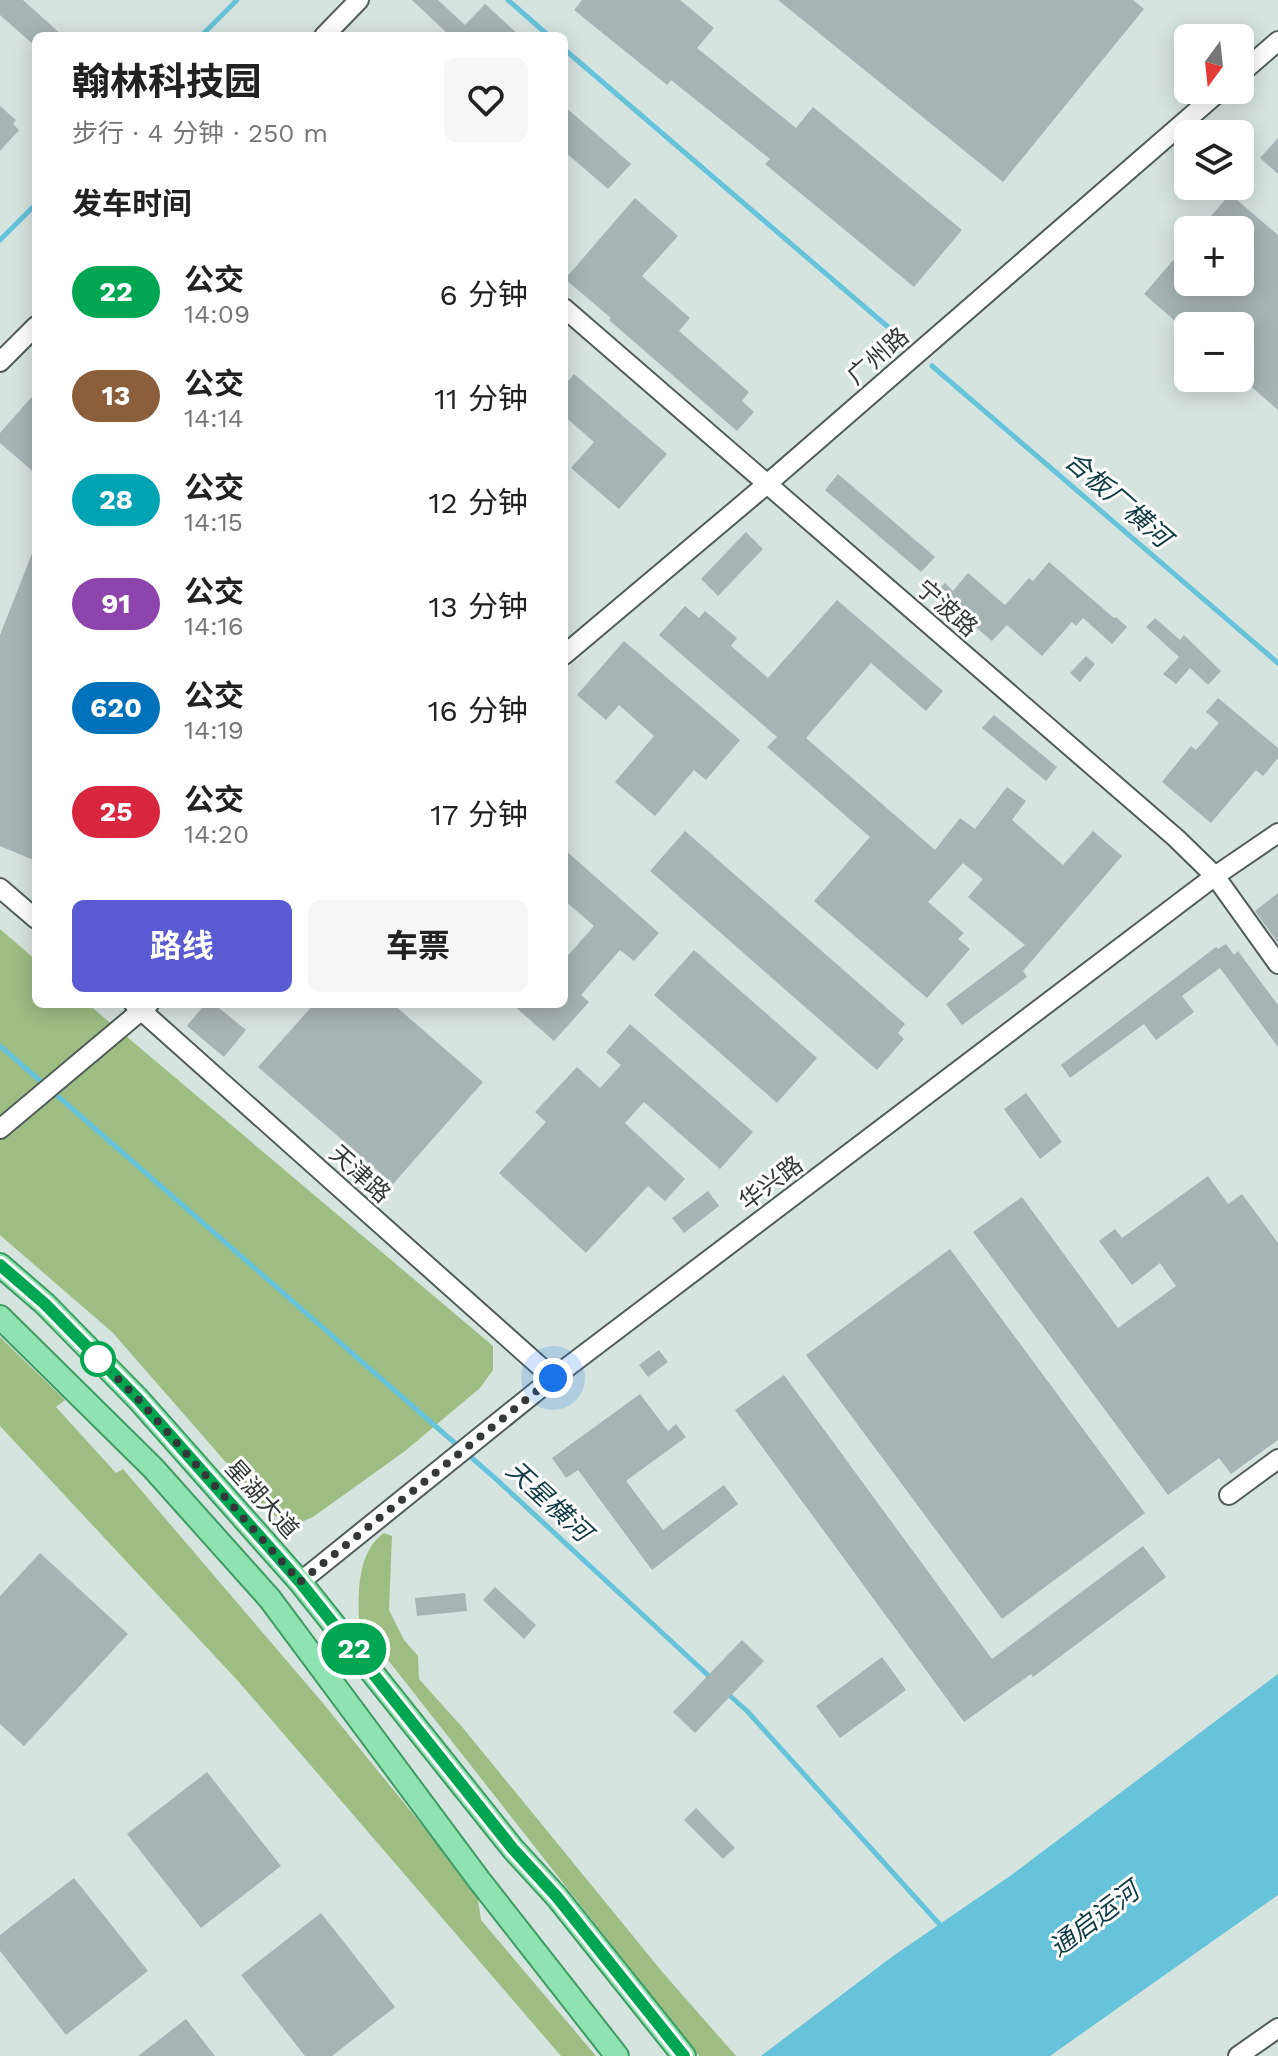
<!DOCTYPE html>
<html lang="zh">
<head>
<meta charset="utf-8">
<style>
	:root { --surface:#fff; --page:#f6f6f6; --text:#222; --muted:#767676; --accent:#5a5ad2 }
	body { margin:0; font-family:"Work Sans","Noto Sans SC",sans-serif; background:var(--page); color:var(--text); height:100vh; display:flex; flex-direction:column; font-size:30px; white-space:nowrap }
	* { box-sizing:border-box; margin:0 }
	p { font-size:26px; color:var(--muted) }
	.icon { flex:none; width:44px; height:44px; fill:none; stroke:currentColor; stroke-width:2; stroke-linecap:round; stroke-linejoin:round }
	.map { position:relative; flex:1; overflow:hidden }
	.side { position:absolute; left:32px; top:32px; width:536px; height:976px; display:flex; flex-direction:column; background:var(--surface); border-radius:12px; box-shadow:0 4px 20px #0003 }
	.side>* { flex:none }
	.badge { padding:0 16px; border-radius:26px; font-size:28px; line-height:52px }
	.needle { width:52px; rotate:195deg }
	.buttons { position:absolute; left:1174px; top:24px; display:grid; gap:16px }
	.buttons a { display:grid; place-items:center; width:80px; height:80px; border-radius:12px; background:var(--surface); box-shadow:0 4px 20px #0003; font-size:40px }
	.you { position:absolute; width:40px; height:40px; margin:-20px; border:6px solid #fff; border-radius:50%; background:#1a73e8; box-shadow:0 0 0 12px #1a73e833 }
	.map>.badge { position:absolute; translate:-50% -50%; box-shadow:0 0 0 4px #fff }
	h2 { padding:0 40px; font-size:30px; line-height:72px }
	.round { display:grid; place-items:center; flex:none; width:84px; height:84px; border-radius:12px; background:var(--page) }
	.overview { display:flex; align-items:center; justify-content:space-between; height:136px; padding:0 40px }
	h1 { font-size:38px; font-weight:700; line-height:60px }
	.cta { display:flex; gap:16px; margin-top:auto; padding:16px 40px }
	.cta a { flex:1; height:92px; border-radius:12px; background:var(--accent); color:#fff; font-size:32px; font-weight:700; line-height:92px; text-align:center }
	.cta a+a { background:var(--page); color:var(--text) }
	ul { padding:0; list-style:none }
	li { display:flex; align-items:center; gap:24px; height:104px; padding:0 40px }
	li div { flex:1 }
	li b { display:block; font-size:30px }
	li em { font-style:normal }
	li .badge { min-width:88px; font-weight:700; text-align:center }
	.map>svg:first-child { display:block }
	.green { fill:#9dbd83 }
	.water { fill:#67c3d9 }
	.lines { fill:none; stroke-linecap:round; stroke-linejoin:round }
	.stream { stroke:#67c3d9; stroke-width:5 }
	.building { fill:#a6b4b4 }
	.minor-casing { stroke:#515d59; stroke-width:22 }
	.major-casing { stroke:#3e9c64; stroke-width:26 }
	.minor { stroke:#fff; stroke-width:18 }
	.major { stroke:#8ee3b0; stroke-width:22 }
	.line-casing { stroke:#fff; stroke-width:18 }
	.line { stroke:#00a651; stroke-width:12 }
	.walk { stroke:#343938; stroke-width:8; stroke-dasharray:0 14.4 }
	.stop-dot { fill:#fff; stroke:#00a651; stroke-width:4 }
	.labels { text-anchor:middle; stroke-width:6; stroke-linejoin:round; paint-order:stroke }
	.street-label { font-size:24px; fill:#343938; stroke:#fff }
	.water-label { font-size:26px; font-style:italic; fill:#113c46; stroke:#fff }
</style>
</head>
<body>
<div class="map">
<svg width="1278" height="2056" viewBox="0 0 1278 2056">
	<rect width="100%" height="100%" fill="#d6e4df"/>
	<!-- green -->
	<g class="green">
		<polygon points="0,929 36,960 36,1004 88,1004 493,1346 493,1370 480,1388 405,1451 313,1517 294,1525 271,1514 113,1333 0,1235"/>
		<polygon points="0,1337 65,1400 56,1407 116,1473 123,1469 322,1702 477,1893 481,1920 596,2056 561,2056 238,1681 0,1426"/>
		<path d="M384,1533l8,3 -3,74 15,30 14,16 1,23 44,49 201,246 72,82h-37l-340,-433c-1,-30 -2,-71 25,-90z"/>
	</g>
	<!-- water -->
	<polygon class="water" points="1278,1674 1278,1895 1050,2056 761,2056 893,1956 1010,1876"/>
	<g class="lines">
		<!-- stream -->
		<g class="stream">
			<polyline points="508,0 549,36"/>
			<polyline points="201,36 237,0"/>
			<polyline points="564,49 888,327"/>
			<polyline points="0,240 36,204"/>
			<polyline points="932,366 1278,663"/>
			<polyline points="0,1046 45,1085"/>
			<polyline points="52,1091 496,1479 711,1678"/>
			<polyline points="727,1693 747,1711 942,1927"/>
		</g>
	</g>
	<!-- building -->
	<g class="building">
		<polygon points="0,0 23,0 63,36 36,36 36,47 0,15"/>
		<polygon points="412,0 438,0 465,25 485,4 520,36 450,36"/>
		<polygon points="582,0 680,0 714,28 697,48 796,128 813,107 962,230 914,287 765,164 770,159 671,80 667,85 574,10"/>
		<polygon points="778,0 1133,0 1144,9 1003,182"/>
		<polygon points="0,106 16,120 13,124 19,130 0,151"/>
		<polygon points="564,106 631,164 608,189 564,151"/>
		<polygon points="1278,138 1278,174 1260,158"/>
		<polygon points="1230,194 1278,235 1278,410 1240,377 1240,326 1181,326 1144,294 1188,243 1188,282 1240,282 1240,230 1199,230"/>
		<polygon points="635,198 678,236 642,276 690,318 679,331 749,392 742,401 754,412 737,431 609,320 611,318 565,279"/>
		<polygon points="574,374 667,454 619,509 571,468 594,442 564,416 564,386"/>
		<polygon points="36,392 36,474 0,443 0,433"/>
		<polygon points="838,474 935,557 921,572 825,490"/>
		<polygon points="746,532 763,549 718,596 701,579"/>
		<polygon points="35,546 36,546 36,861 0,846 0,635"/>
		<polygon points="1049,562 1114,618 1116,617 1127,627 1112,644 1083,618 1076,626 1072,622 1042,656 1007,625 992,641 936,593 945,583 953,591 968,573 1005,605 1029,578 1033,581"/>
		<polygon points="837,600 943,691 926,711 871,663 806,738 935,850 960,818 975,829 1007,787 1026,801 1012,820 1063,865 1093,831 1122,856 1023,971 1027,977 962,1025 946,1004 1025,945 968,897 983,879 963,863 928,902 964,933 958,939 970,949 927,998 814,901 870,837 767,747 777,737 659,635 685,606 699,618 705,611 737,638 731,646 768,678"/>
		<polygon points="1155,618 1180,640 1184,635 1221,671 1208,685 1190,668 1176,684 1163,674 1179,657 1146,627"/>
		<polygon points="624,641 740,740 706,780 694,770 655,816 615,782 654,736 619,705 606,720 577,695"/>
		<polygon points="1086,656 1095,664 1080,682 1070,673"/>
		<polygon points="1218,698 1278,748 1278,758 1263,776 1256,770 1211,823 1162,782 1191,746 1196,750 1219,723 1206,712"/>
		<polygon points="994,715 1057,767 1046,781 982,728"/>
		<polygon points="685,831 905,1024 898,1033 904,1039 877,1070 650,871"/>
		<polygon points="564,849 659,933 634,961 620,950 581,995 589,1002 554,1041 512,1004 564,1004 564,960 594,926 564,900"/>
		<polygon points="1278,893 1278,943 1255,911"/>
		<polygon points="1226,944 1234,955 1238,951 1278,1005 1278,1047 1220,968 1182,996 1194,1012 1156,1040 1144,1024 1070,1078 1061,1065 1216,947 1218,949"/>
		<polygon points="694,950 817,1058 777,1103 654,995"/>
		<polygon points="205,1004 214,1004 246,1030 224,1057 187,1026"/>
		<polygon points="314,1004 393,1004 483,1082 393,1184 258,1067"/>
		<polygon points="630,1024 753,1132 720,1169 644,1102 625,1123 685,1179 665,1201 648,1186 586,1253 499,1173 546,1122 535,1112 577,1067 600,1088 621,1065 606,1052"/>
		<polygon points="1026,1093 1062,1142 1040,1159 1004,1109"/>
		<polygon points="1208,1176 1228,1204 1242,1194 1278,1243 1278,1440 1231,1474 1219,1458 1168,1495 973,1232 1022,1197 1118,1328 1176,1286 1160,1263 1132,1285 1099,1241 1115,1229 1122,1238"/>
		<polygon points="708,1191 719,1206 684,1233 672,1218"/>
		<polygon points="950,1249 1145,1513 1002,1619 806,1355"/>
		<polygon points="659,1350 668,1362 648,1377 639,1365"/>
		<polygon points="784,1375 992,1659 1143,1546 1166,1577 1033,1677 1031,1674 964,1722 735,1410"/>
		<polygon points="640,1394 668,1431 676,1424 686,1437 626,1481 663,1530 724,1485 738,1504 652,1570 578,1470 566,1478 552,1458"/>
		<polygon points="40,1553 128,1634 24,1746 0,1724 0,1596"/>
		<polygon points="495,1587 536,1625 524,1639 483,1600"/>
		<polygon points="465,1593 467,1611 417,1616 415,1598"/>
		<polygon points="742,1640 764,1661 695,1733 673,1712"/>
		<polygon points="882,1657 906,1690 840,1738 816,1706"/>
		<polygon points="207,1772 281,1866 201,1928 127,1834"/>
		<polygon points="696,1808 735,1848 723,1859 684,1820"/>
		<polygon points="74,1878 148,1971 66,2035 0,1951 0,1935"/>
		<polygon points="321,1913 395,2007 332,2056 305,2056 241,1975"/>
		<polygon points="186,2019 215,2056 138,2056"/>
	</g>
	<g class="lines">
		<!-- minor casing -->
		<g class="minor-casing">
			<g id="minor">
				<polyline points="324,36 359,0"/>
				<polyline points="1240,74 1278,41"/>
				<polyline points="564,308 1176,838 1215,876 1278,964"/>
				<polyline points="0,362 36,326"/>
				<polyline points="564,655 767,484 1221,90"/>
				<polyline points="0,888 36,919"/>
				<polyline points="134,1004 553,1378"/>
				<polyline points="0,1129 149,1004"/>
				<polyline points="1229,1495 1278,1459"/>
				<polyline points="300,1582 553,1378 1215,876 1278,833"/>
				<polyline points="1238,2056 1278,2028"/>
			</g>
		</g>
		<!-- major casing -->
		<g class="major-casing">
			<g id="major">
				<polyline points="0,1265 45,1304 138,1399 300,1582 513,1849 557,1897 684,2056"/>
				<polyline points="0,1317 153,1468 270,1599 479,1880 617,2056"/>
			</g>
		</g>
		<!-- minor -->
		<use href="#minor" class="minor"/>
		<!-- major -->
		<use href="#major" class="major"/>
	</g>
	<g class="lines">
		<!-- line casing -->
		<g class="line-casing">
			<polyline id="line" points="0,1265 45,1304 138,1399 300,1582 513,1849 557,1897 684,2056"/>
		</g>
		<!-- line -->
		<use href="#line" class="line"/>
		<!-- walk -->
		<polyline class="walk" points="98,1359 138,1399 300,1582 553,1378"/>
	</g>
	<!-- markers -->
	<circle class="stop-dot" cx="98" cy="1359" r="16"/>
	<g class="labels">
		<!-- street labels -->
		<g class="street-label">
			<text transform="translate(878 356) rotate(-41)" y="8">广州路</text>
			<text transform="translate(947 608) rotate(41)" y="8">宁波路</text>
			<text transform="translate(360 1174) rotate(42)" y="8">天津路</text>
			<text transform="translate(771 1183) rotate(-37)" y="8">华兴路</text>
			<text transform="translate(262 1499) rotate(48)" y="8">星湖大道</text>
		</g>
		<!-- water labels -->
		<g class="water-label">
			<text transform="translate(1118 499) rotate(41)" y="9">合板厂横河</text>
			<text transform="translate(549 1501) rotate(43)" y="9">天星横河</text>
			<text transform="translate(1094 1919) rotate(-37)" y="9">通启运河</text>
		</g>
	</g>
</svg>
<div class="buttons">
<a><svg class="needle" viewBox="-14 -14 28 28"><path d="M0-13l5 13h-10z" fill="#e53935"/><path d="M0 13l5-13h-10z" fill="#767676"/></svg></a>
<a><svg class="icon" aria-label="layers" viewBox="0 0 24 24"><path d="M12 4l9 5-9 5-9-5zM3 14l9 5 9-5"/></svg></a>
<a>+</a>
<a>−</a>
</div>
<div class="you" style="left:553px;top:1378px"></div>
<b class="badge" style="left:354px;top:1649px;background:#00a651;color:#fff">22</b>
<section class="side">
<div class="overview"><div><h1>翰林科技园</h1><p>步行 · 4 分钟 · 250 m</p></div><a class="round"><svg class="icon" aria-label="heart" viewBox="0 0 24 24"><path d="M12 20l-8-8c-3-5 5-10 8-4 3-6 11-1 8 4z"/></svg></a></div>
<h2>发车时间</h2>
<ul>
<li><span class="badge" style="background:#00a651;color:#fff">22</span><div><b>公交</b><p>14:09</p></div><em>6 分钟</em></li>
<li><span class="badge" style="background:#8b5e3c;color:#fff">13</span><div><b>公交</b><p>14:14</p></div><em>11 分钟</em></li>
<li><span class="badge" style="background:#00a3b4;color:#fff">28</span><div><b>公交</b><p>14:15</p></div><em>12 分钟</em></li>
<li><span class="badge" style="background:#8e44ad;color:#fff">91</span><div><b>公交</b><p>14:16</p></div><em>13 分钟</em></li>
<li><span class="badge" style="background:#0072bc;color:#fff">620</span><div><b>公交</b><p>14:19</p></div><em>16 分钟</em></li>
<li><span class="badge" style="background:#d7263d;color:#fff">25</span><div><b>公交</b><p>14:20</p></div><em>17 分钟</em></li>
</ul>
<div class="cta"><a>路线</a><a>车票</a></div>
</section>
</div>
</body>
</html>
